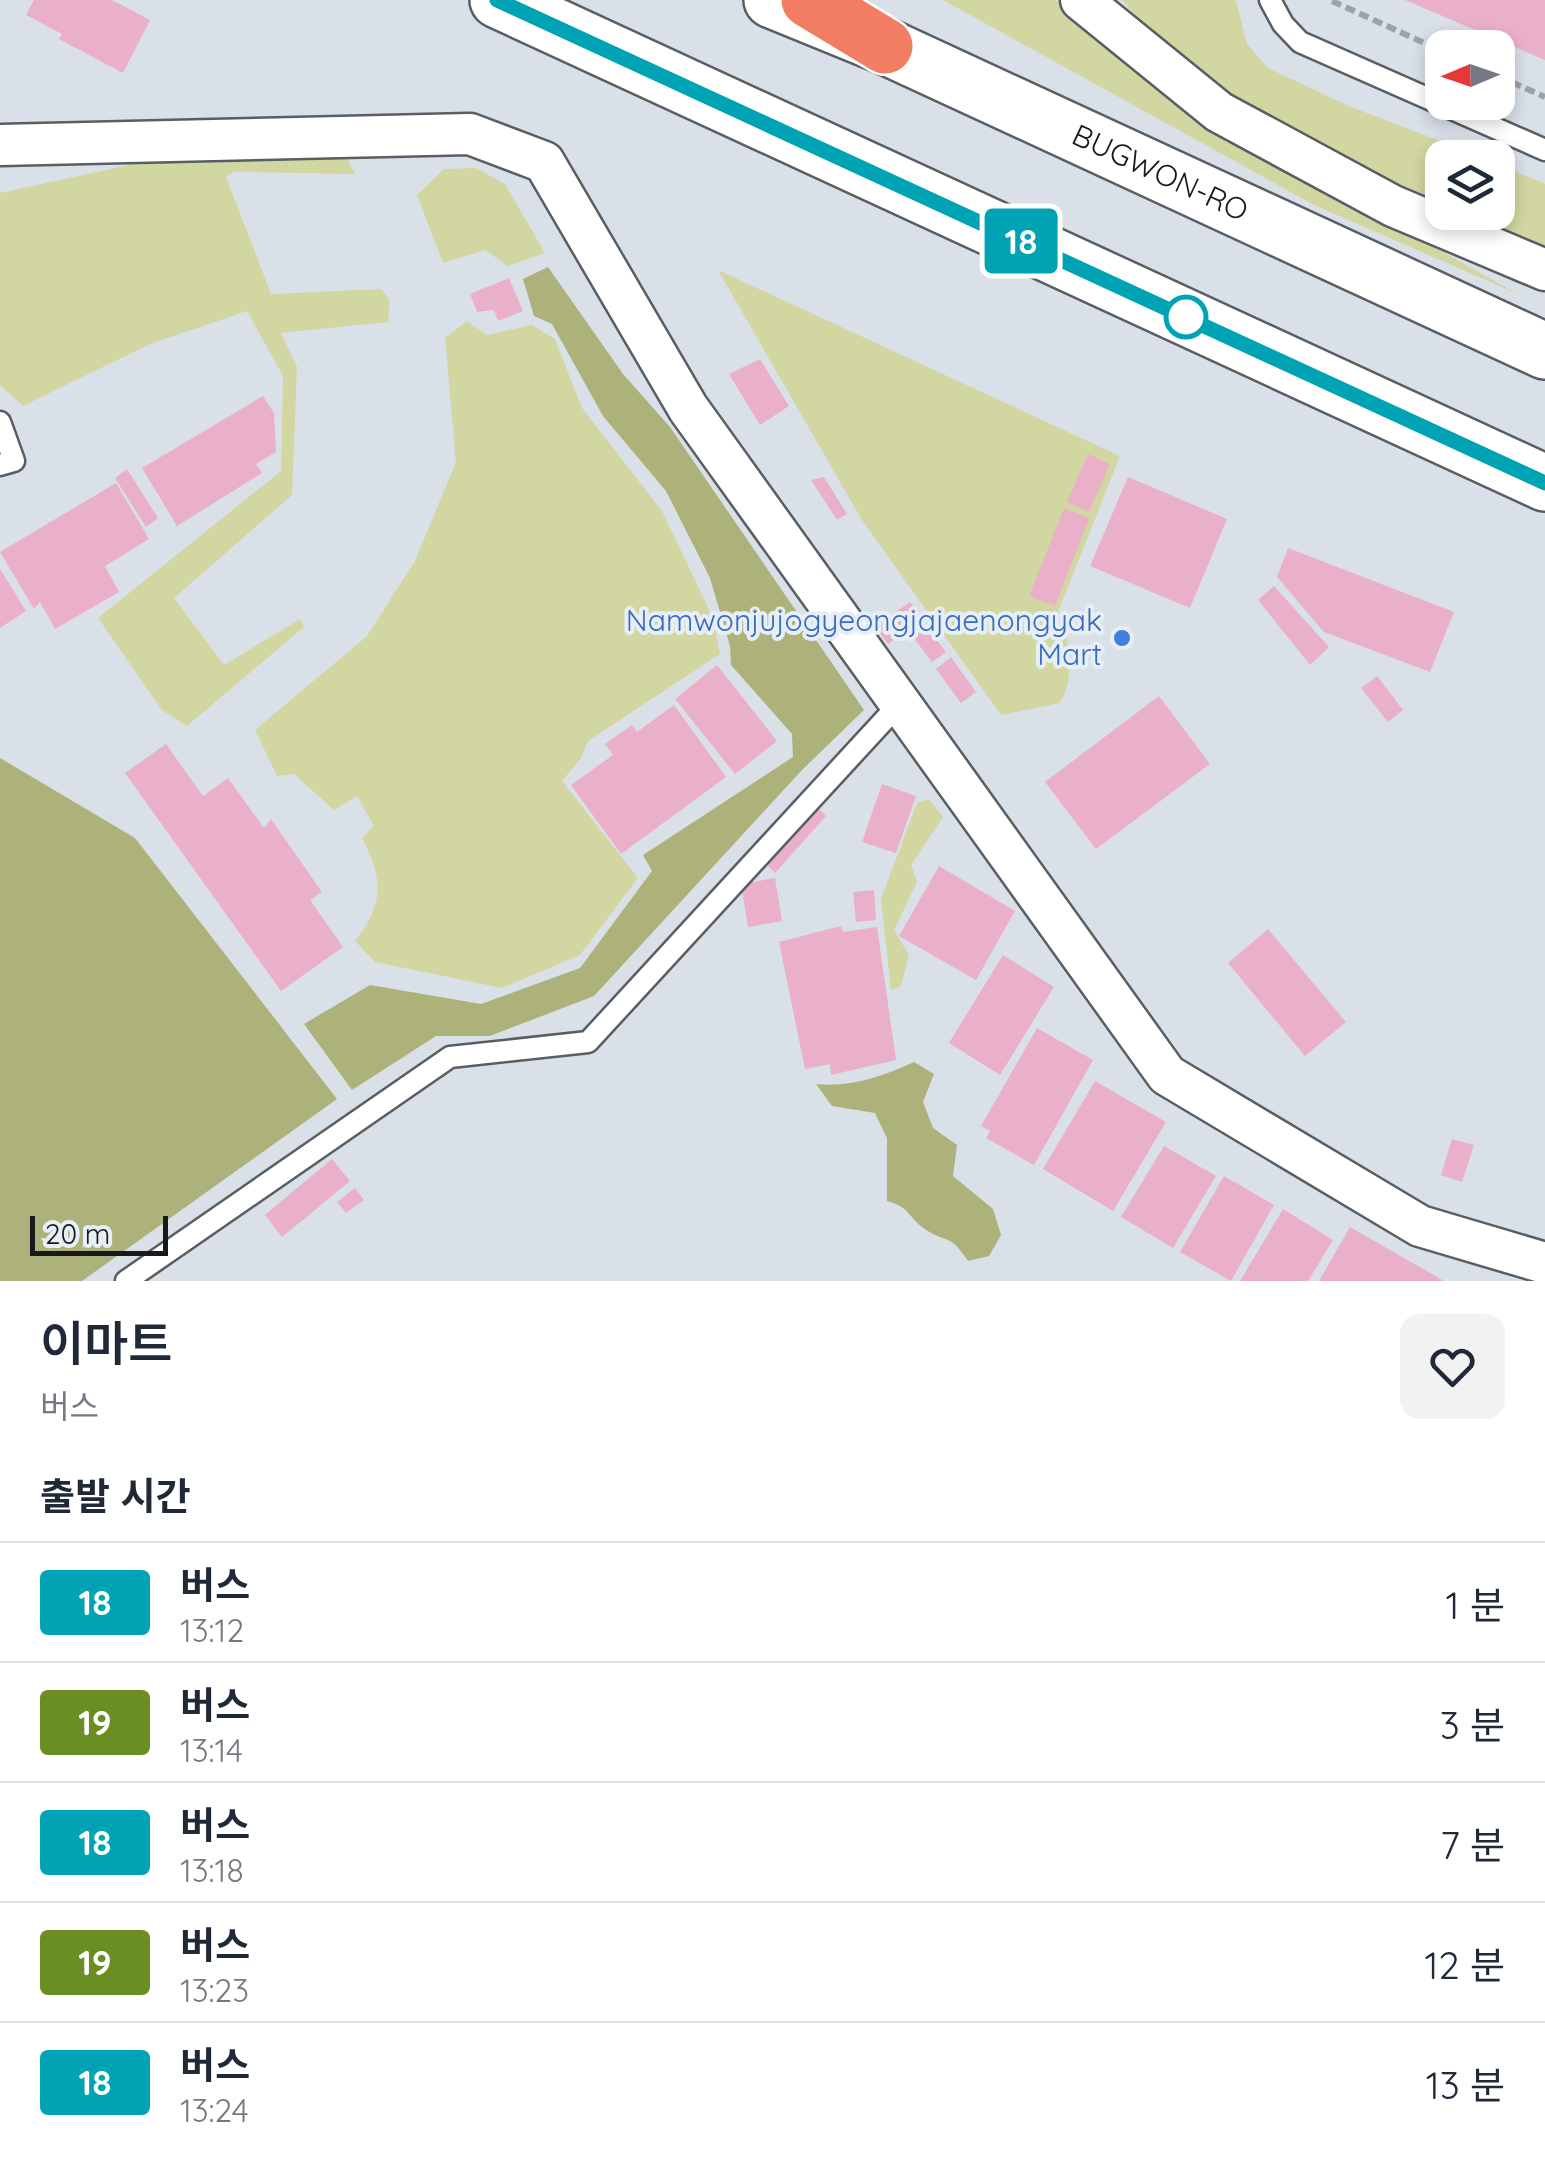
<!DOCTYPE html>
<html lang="ko">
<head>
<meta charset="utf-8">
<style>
	:root { --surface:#fff; --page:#f2f2f3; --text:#1f2937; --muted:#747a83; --line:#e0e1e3 }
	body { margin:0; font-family:Quicksand,"Noto Sans KR",sans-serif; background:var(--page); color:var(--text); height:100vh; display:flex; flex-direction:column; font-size:38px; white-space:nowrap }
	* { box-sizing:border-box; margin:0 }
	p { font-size:32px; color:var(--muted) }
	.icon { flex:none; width:55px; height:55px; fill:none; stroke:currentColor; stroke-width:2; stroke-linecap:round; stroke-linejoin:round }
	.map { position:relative; height:1281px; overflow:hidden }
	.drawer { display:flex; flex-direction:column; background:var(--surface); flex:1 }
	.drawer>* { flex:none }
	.badge { padding:0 20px; border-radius:8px; font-size:35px; line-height:65px }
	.needle { width:65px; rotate:268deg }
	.fabs { position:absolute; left:1425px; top:30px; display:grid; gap:20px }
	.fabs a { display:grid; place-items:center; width:90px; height:90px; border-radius:20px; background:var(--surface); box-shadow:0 5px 15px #0003; font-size:50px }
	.scale { position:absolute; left:30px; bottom:25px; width:138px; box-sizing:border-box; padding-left:10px; border:5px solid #17191c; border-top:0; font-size:28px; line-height:35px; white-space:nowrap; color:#17191c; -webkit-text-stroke:8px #e7eef5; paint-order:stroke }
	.map>.badge { position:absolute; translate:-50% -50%; box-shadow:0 0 0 5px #fff }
	h2 { padding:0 40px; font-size:38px; line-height:90px }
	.round { display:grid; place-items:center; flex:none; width:105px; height:105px; border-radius:20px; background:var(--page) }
	.headline { display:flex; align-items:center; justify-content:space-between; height:170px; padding:0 40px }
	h1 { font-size:48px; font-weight:600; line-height:75px }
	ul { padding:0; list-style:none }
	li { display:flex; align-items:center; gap:30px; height:120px; padding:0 40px; border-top:2px solid var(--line) }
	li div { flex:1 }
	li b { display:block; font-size:38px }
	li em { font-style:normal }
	li .badge { min-width:110px; font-weight:700; text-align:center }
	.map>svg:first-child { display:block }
	.green { fill:#d2d7a1 }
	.forest { fill:#acb27a }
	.building { fill:#ebb0c9 }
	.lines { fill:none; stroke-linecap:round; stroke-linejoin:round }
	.lane-casing { stroke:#585e64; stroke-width:25 }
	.street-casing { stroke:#585e64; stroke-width:45 }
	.secondary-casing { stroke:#585e64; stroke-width:60 }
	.highway-casing { stroke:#fff; stroke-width:60 }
	.path { stroke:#9ca2a8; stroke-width:6; stroke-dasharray:10 5; stroke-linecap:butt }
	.lane { stroke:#fff; stroke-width:20 }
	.street { stroke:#fff; stroke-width:40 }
	.secondary { stroke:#fff; stroke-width:55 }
	.highway { stroke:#f27d63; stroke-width:55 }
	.line-casing { stroke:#fff; stroke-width:22 }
	.line { stroke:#00a3b4; stroke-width:15 }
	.stop-dot { fill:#fff; stroke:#00a3b4; stroke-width:5 }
	.shop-dot { fill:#3f7fe0; stroke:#e7eef5; stroke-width:4 }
	.labels { text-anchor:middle; stroke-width:8; stroke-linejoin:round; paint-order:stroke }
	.street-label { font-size:30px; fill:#17191c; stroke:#e7eef5 }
	.shop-label { font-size:30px; fill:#366cbe; stroke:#e7eef5; text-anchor:end }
</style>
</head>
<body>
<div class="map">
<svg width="1545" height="1281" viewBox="0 0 1545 1281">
	<rect width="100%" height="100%" fill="#d9e0e8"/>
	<!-- green -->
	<g class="green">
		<polygon points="943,0 1055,0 1207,120 1518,294 1314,205"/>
		<polygon points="1122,0 1236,0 1247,44 1268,68 1351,107 1483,157 1442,158 1442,209 1223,98 1143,26"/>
		<polygon points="207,148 345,153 355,174 234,172 226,177 271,294 381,289 390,301 388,322 281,333 297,367 292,495 174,598 224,665 300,619 304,627 187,726 162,710 98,618 281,471 283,376 247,311 150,344 23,406 0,385 0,193"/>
		<polygon points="1498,164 1545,184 1545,252 1450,213 1498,212"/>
		<polygon points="476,168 505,184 545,253 508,266 485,250 443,263 417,195 444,169"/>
		<path d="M718,270l402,186 -63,158c16,23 17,66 3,89l-59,12 -139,-195z"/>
		<path d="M467,321l20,14 45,-10 23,14 27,69 80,103 51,107 7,36 -132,87 -7,17 -19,23 76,97 -58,77 -78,33 -127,-26 -20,-21c29,-38 29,-61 7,-103l12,-12 -17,-30 -23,14 -40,-36 -17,2 -22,-46 112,-94 48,-75 41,-99 -11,-124z"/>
		<polygon points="929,799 943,817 911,865 917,882 894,930 909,955 901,986 891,990 881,899 917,803"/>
	</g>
	<!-- forest -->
	<g class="forest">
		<polygon points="548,267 623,374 670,427 864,710 802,770 594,996 490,1036 436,1036 352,1090 304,1024 370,985 481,1004 580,968 652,871 643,855 793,757 792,734 731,665 730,646 710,578 666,491 603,416 552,324 534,316 523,279"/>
		<polygon points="0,758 135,838 337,1099 82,1281 0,1281"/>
		<path d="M914,1062l20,12 -11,28 10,26 24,17 -4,31 40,33 8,26 -12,21 -21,5c-20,-30 -20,-16 -43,-32 -18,-12 -13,-21 -38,-28v-63l-12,-25 -43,-7 -16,-22c33,4 68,-8 98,-22z"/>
	</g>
	<!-- building -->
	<g class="building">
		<polygon points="34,0 112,0 150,20 123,73 59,39 62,34 26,15"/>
		<polygon points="1405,0 1545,0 1545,60"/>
		<polygon points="509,278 523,311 498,321 494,310 477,312 470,294"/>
		<polygon points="760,359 789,406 760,425 729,374"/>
		<polygon points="263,396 274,413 276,452 256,464 262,473 177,526 142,468"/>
		<polygon points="1088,454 1110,464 1089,512 1067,502"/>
		<polygon points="127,469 158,518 146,527 115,478"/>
		<polygon points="824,477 847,514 837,520 811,480"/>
		<polygon points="1128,477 1227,519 1190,608 1090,566"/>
		<polygon points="116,483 149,539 105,566 119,592 55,629 40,602 34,609 0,552"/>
		<polygon points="1064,508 1089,518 1055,606 1029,596"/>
		<polygon points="1288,548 1454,612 1430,672 1324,632 1277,577"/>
		<polygon points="0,569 26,611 0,628"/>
		<polygon points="1274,586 1329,647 1310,665 1258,600"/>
		<polygon points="910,602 922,620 888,644 875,626"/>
		<polygon points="926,626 946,652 932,662 913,637"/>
		<polygon points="951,657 976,692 961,703 936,669"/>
		<polygon points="717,665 777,741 735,774 675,699"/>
		<polygon points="1377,676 1403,710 1388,722 1361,688"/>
		<polygon points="1159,696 1210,764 1096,849 1045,782"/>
		<polygon points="674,705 726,777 621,854 571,785 613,755 605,744 632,725 637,732"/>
		<polygon points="166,744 203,796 228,778 264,828 271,819 322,892 310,900 343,947 281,991 125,773"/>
		<polygon points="882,784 916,796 896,853 862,842"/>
		<polygon points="818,808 826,816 775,873 767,865"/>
		<polygon points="939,866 1015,911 976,980 899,936"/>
		<polygon points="775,878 782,921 748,927 741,884"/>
		<polygon points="874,890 876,920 856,922 853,892"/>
		<polygon points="841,926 843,932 877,927 896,1060 831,1075 830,1064 805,1069 779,942"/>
		<polygon points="1268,929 1346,1022 1305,1056 1228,963"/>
		<polygon points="1003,955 1054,987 1000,1075 949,1043"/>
		<polygon points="1037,1028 1093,1060 1034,1165 986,1138 990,1131 981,1126"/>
		<polygon points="1095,1081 1166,1122 1113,1211 1043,1169"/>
		<polygon points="1452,1139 1474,1145 1462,1182 1441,1175"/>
		<polygon points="1164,1146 1216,1176 1173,1248 1121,1217"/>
		<polygon points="332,1159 350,1181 282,1237 265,1215"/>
		<polygon points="1224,1176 1274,1205 1231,1281 1180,1252"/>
		<polygon points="355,1188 364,1200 346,1213 337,1202"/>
		<polygon points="1283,1209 1333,1240 1308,1281 1240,1281"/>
		<polygon points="1350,1227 1444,1281 1319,1281"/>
	</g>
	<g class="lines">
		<!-- lane casing -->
		<g class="lane-casing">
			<g id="lane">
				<polyline points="1270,0 1283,24 1300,42 1545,150"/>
				<polyline points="0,422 14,461 0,465"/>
				<polyline points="126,1281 450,1057 588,1042 900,703"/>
			</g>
		</g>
		<!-- street casing -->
		<g class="street-casing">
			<g id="street">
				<polyline points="1081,0 1219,112 1393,206 1545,270"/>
				<polyline points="0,145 470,134 544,162 688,408 1167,1075 1420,1226 1545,1263"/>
			</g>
		</g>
		<!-- secondary casing -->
		<g class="secondary-casing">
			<g id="secondary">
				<polyline points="498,0 1545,483"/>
				<path id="s1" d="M772,0l113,46 660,305"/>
			</g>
		</g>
		<!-- highway casing -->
		<g class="highway-casing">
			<polyline id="highway" points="809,0 885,46"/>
		</g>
		<!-- path -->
		<g class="path">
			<polyline points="1332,1 1442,51"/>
			<polyline points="1498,76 1545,97"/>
		</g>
		<!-- lane -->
		<use href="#lane" class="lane"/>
		<!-- street -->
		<use href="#street" class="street"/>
		<!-- secondary -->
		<use href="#secondary" class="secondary"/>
		<!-- highway -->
		<use href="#highway" class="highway"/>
	</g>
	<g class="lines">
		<!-- line casing -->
		<g class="line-casing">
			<polyline id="line" points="497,0 1545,483"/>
		</g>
		<!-- line -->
		<use href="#line" class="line"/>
	</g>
	<!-- markers -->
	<circle class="stop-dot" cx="1186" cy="317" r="20"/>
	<circle class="shop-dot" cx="1122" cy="638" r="10"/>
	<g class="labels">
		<!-- street labels -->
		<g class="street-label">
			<text dy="10" stroke="none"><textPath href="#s1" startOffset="425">BUGWON-RO</textPath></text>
		</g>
		<!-- shop labels -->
		<g class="shop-label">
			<text x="1102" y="631">Namwonjujogyeongjajaenongyak<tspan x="1102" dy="34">Mart</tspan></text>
		</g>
	</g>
</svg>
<div class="fabs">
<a><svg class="needle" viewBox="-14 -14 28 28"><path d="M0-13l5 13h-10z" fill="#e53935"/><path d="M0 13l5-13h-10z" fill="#747a83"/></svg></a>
<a><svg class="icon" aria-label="layers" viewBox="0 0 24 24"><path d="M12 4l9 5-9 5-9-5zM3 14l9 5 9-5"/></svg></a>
</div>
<div class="scale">20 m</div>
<b class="badge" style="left:1021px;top:241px;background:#00a3b4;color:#fff">18</b>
</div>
<section class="drawer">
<div class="headline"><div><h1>이마트</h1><p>버스</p></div><a class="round"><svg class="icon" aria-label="heart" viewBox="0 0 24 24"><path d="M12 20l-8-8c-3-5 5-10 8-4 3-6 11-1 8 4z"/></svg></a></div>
<h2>출발 시간</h2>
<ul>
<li><span class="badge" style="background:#00a3b4;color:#fff">18</span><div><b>버스</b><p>13:12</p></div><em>1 분</em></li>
<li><span class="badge" style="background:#6b8e23;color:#fff">19</span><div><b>버스</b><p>13:14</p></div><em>3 분</em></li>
<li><span class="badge" style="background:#00a3b4;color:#fff">18</span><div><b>버스</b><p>13:18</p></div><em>7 분</em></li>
<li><span class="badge" style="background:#6b8e23;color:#fff">19</span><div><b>버스</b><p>13:23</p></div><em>12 분</em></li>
<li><span class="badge" style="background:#00a3b4;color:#fff">18</span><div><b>버스</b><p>13:24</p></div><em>13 분</em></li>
</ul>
</section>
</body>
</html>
